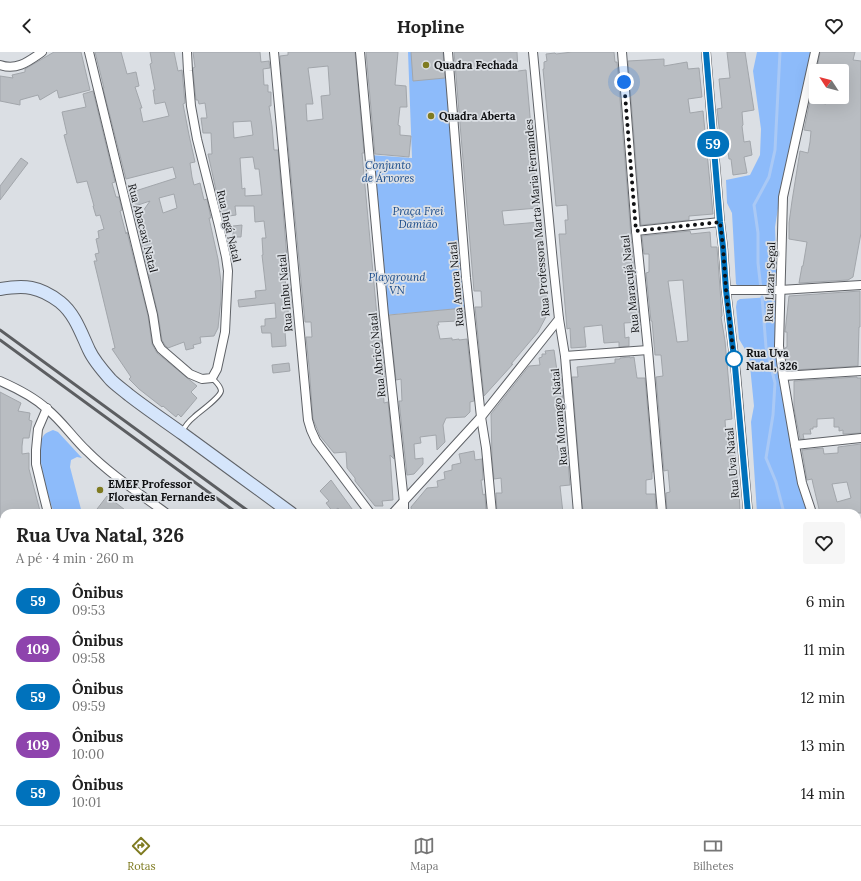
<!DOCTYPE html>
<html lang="pt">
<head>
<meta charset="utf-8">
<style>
	:root { --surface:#fff; --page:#f6f6f6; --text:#222; --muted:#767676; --line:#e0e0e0; --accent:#7f7b21 }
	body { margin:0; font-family:Lora,serif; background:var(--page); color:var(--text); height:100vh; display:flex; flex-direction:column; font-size:15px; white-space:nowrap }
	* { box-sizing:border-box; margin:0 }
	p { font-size:13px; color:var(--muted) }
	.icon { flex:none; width:22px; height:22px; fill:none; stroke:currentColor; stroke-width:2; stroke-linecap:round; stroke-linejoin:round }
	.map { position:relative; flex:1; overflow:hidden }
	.details { position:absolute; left:0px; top:457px; width:861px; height:316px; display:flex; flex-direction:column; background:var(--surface); border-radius:12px 12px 0 0; box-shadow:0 4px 16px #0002 }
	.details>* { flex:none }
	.badge { padding:0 8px; border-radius:13px; font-size:14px; line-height:26px }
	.needle { width:26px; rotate:306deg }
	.tools { position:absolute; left:809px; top:12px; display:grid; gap:8px }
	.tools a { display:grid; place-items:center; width:40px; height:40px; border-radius:4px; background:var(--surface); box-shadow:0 4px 16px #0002; font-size:20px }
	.you { position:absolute; width:20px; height:20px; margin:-10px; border:3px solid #fff; border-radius:50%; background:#1a73e8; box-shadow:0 0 0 6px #1a73e833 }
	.map>.badge { position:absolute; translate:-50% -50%; box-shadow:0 0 0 2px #fff }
	.round { display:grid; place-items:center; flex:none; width:42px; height:42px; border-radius:4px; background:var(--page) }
	.overview { display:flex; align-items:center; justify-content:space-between; height:68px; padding:0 16px }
	h1 { font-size:19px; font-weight:700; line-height:30px }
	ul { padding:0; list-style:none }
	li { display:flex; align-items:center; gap:12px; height:48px; padding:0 16px }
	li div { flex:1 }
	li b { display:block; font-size:15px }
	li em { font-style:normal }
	li .badge { min-width:44px; font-weight:700; text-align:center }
	header { display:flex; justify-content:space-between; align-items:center; height:52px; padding:0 16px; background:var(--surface); font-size:18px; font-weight:700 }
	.menu { display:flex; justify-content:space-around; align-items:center; height:56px; border-top:1px solid var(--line); background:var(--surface); font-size:11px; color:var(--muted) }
	.menu a { display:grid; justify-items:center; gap:2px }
	.menu .active { color:var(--accent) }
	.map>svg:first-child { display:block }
	.green { fill:#8dbbfa }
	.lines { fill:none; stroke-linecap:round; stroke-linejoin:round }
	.stream { stroke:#aac9f5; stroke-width:3 }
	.building { fill:#b9bdc2; stroke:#a2a6ab; fill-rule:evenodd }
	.lane-casing { stroke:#5f6267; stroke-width:6 }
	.street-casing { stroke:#5f6267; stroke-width:10 }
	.secondary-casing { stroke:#5f6267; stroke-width:14 }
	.lane { stroke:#fff; stroke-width:4 }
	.street { stroke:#fff; stroke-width:8 }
	.secondary { stroke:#d5e5fb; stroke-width:12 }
	.rail { stroke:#5c5e61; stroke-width:3 }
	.line-casing { stroke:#fff; stroke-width:9 }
	.line { stroke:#0072bc; stroke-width:6 }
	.walk { stroke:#101113; stroke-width:4; stroke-dasharray:0 7.2 }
	.poi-dot { fill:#7f7b21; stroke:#dbdfe4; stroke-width:1.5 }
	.stop-dot { fill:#fff; stroke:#0072bc; stroke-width:2 }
	.labels { text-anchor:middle; stroke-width:3.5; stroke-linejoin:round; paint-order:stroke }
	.poi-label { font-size:11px; font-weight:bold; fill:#101113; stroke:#dbdfe4; text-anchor:start }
	.park-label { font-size:11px; font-style:italic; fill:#174989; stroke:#dbdfe4 }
	.street-label { font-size:11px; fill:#101113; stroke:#dbdfe4 }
	.stop-label { font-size:11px; font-weight:bold; fill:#101113; stroke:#dbdfe4; text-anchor:start }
</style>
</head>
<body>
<header><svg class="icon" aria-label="back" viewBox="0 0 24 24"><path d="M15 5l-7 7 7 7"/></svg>Hopline<svg class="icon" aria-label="heart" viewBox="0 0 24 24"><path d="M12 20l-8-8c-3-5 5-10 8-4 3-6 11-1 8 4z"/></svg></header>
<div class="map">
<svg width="861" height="773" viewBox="0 0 861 773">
	<rect width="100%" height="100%" fill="#dbdfe4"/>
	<!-- green -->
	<g class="green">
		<polygon points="408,0 448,0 469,256 384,263 370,103 412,106"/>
		<polygon points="757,0 812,0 779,150 775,175 777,230 774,233 739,235 736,232 732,161 727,151 726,128 750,123 760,103 761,77 753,19"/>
		<path d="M774,245c5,11 2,27 2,38l33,178h-52l-6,-91 3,-16 -5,-50 -10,-17 -3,-32 1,-6 3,-2z"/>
		<path d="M53,378l5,2 24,26 -5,-1 -6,3 -1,7 12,46h-28c-5,-15 -22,-67 -9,-79 2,-2 6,-3 8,-4z"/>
	</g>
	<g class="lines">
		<!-- stream -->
		<g class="stream">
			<polyline points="761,237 758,211 758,181 754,153 769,125 775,98 780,0"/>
			<polyline points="762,245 766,295 775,331 773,363 766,406 776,430 784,461"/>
			<polyline points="0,605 4,607"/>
			<polyline points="208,769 211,773"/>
			<polyline points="828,773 831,769"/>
		</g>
	</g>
	<!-- building -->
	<g class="building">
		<polygon points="54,0 81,0 90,38 59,46 57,38 40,48 38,43 20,48 20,53 0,49 0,24 13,26 12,23 25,20 25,17"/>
		<path d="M95,0h26l6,22 9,-2 3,14 -4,1 7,21h-2l3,14 26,-6 -4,-14 -10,2 -2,-14h2l-5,-26 2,-1 -2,-11h24l4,19 4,-1 3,33 -2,1 6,31 6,27 -5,1 2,14 2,8 6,-2 4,17 3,-1 4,19h-2l9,41 3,23v17l-3,29 -4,8 -14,1 1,6 -8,2 1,3 -8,2 -2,-8 -16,6 -3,-3 -3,-5 -4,-26 -22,-93 14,-20 -18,6 -3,-14 47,-15 -3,-11 -47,12 -23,-91h1zM174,142l3,14 -14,5 -4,-15z"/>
		<path d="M193,0h67l1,10 8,-1 1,7 -7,1 1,16h4v7h3v14h-2l3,20 2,24h4l9,108h-4l3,30 4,-1 2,21 -4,1 1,22h-4l1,15 -14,1 -1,-14h-9l-1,-7h4v-7l11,-1 -1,-15 -36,4 -1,-7 18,-2 -1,-7 11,-1 -4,-35h1l-1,-17h4l-2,-17 -9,1 -1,-16h-19l1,9 -14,2 -14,-63h4l-1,-21h-8l-2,-15h6l-2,-15 -6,1 -1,-4h-2l-3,-29v-3l2,-1zM251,69l2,14 -19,3 -1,-16zM253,105l2,12h4l3,26 -17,1v-8l-3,1 -2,-31z"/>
		<path d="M288,0h67l9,101h-2l1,11 14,152 2,-1v8l-8,1v15l10,-1 4,43h-2l1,22 4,-1 6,57 -4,-4 3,45 -11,1 1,5h-8l-20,-25v-3l-8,-10 -1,-16 -12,1 -14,-17 -7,-17 -4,-53 -3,-29h6l-1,-15h-6l-25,-262v-4l8,-1zM328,14l2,29 -9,1 2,23 -16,2 -1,-17h7l-5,-36z"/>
		<polygon points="366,0 398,0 395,33 406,34 407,55 400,55 398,73 400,74 400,83 411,84 409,105 375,102"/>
		<polygon points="411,0 443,0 445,26 413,29"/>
		<polygon points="454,0 517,0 518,19 526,18 538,156 502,159 504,173 540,170 546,241 548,261 538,280 511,312 513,312 484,344 475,255 482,255 481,239 474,239"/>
		<polygon points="572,0 614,0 615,10 617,10 634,222 640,270 624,271 625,286 629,285 629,294 619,295 619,290 604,291 602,273 584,275 586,295 571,296 570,276 567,277 559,182 566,182 565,168 568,168 567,153 556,154 543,17 544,17 544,10 547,9 546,2 555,1 556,2"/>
		<polygon points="727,0 745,0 754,58 742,60 743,73 742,74 744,90 750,89 752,103 744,105 747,121 733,123 731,107 729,107 727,93 721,93 717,57 722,56 719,27 730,26"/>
		<polygon points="820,0 855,0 853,8 861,9 861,181 853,225 848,228 799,231 802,214 803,214 807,190 789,187 789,171 792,149 800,99 808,101 810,90 811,79 804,78 810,49 826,52 827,45 842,45 842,19 834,19 824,17 824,19 817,17"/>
		<polygon points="664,7 664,14 687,10 688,17 699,16 702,45 688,47 690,61 703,59 713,162 689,164 689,168 641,173 628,9"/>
		<polygon points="93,39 115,130 112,131 116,145 119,145 122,158 120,159 126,182 127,180 148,264 152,292 157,301 197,334 191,340 197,346 181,365 178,362 176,365 163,354 162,355 139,337 129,327 131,325 112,297 115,296 94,209 97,209 95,202 99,201 96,187 99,186 98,179 104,177 100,163 96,164 93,154 94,154 87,129 77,131 64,83 67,82 62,60 86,55 83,42"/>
		<polygon points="21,106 28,111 0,148 0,134"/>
		<polygon points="242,173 241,185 233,185 233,174"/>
		<path d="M690,179l1,3 19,-2 1,15h6l5,69 -1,1 4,24 7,78 -7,1 1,15 8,-1 3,44 2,12 1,23h-73l-1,-20 4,-1 -2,-22 -4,1 -8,-94 7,-1 -2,-21h-6l-3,-34h-1l-5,-48 3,-1v-18h-5l-2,-18zM683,228l5,61 -11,1 -9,-61z"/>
		<polygon points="860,239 860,275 859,275 858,314 793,318 793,316 788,316 786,302 785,296 787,295 787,280 785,280 789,244"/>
		<polygon points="464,256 465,266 458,267 458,269 438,270 439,273 437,273 440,287 452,286 452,288 459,287 459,288 467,287 474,349 470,350 470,360 465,365 446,366 443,373 445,390 437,398 436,383 420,385 421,391 414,392 415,407 423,406 423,412 414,422 407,423 399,349 402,349 401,327 396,328 389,263"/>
		<polygon points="554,298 558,326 561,326 566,384 556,385 558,399 567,399 570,433 560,434 563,461 527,461 527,460 497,461 496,441 502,441 501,426 494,427 492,405 491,362 529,314 540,313 539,306 542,305 542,302 546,302 545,299"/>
		<polygon points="630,305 630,306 634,305 637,326 645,326 653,420 652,420 652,427 646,428 646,442 655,442 656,461 583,461 572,325 578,325 577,315 615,311 615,307 620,307 620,306"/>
		<polygon points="289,311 290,319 273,321 272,313"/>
		<polygon points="857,325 857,326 861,326 861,381 843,382 843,378 839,379 839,375 834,375 834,366 817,367 817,375 813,375 813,377 810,377 811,382 803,382 804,387 800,387 794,356 794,329"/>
		<polygon points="0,340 21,351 18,359 30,361 29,368 32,369 29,386 23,386 22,394 22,402 29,401 29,417 40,459 35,461 4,461 4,464 0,466"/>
		<path d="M861,392v69h-41l-7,-29 -1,-5 -5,1 -5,-30 21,-2 1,6 14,-1v-6zM847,430l4,16 -14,4 -5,-18z"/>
		<polygon points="474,399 475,408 482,407 483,428 481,428 483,443 485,442 486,461 412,461 411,455 427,436 438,435 437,429 445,427 444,420 452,418 452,413 461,411 459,402"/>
		<polygon points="331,428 355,461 342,461 338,456 333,460 326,451 329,449 320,439"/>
		<polygon points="107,444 129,461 94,461"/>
	</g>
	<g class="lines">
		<!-- lane casing -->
		<g class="lane-casing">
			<path id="lane" d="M182,380c3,-6 7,-11 12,-15 5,-5 26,-19 27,-26 0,-5 -6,-10 -9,-13"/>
		</g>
		<!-- street casing -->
		<g class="street-casing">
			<g id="street">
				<polyline points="89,0 153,263 157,290 161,297 190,322 202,327 212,326 217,317 225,280 228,219 226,205 219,174 197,87 191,54 188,19 187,0"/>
				<polyline points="274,0 308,368 311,378 316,389 370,461"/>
				<polyline points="360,0 384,263 404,450 404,461"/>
				<polyline points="448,0 466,226 481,365 486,396 492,461"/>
				<polyline points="622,0 636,179 648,298 662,461"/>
				<polyline points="706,0 720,170 723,195 726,238 736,322 748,461"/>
				<path d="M0,13c17,6 29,-4 42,-13"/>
				<polyline points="636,179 720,170"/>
				<polyline points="726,238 780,238 861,233"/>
				<polyline points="559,267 565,304 578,461"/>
				<polyline points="565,304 648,298"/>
				<polyline points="783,324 861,319"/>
				<path d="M0,329c16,7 34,16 47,28 15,12 26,29 40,42 24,24 52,42 79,62"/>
				<polyline points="47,356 38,377 36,398 36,412 43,441 48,461"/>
				<polyline points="795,393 861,386"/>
				<polyline points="393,461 481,365 559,267 553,211 533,0"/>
				<polyline points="812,461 802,431 795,393 783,324 779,294 783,145 815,0"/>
				<polyline points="857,473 861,473"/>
				<polyline points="857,560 861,560"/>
				<polyline points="0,592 4,593"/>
				<polyline points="0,616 4,618"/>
				<polyline points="0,711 4,712"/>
				<polyline points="857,730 861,730"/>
				<polyline points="189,769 191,773"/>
				<polyline points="218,769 221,773"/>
				<polyline points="576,772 585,773"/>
				<polyline points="68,773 70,769"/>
				<polyline points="176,773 178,769"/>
				<polyline points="287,773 290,769"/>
				<polyline points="391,773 394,769"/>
				<polyline points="560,773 561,769"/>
				<polyline points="774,773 775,769"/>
			</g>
		</g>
		<!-- secondary casing -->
		<g class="secondary-casing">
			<g id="secondary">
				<path d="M0,237c25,-4 39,-3 60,13 15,12 21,31 29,48 5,11 14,21 22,30 5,5 12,10 18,15 18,14 36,26 54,39 36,26 72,53 108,79"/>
				<polyline points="720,769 731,773"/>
			</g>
		</g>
		<!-- lane -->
		<use href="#lane" class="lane"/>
		<!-- street -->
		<use href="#street" class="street"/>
		<!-- secondary -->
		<use href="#secondary" class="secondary"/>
		<!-- rail -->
		<g class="rail">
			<polyline points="0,278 251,461"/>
			<polyline points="0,288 237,461"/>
			<polyline points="660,769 665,773"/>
			<polyline points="680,769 686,773"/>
		</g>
	</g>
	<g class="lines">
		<!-- line casing -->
		<g class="line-casing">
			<polyline id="line" points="706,0 720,170 723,195 726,238 735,314 748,461"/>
		</g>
		<!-- line -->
		<use href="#line" class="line"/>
		<!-- walk -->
		<polyline class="walk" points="624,30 636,179 720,170 723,195 726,238 734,307"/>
	</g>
	<!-- markers -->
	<g class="poi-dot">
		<circle cx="426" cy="13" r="4"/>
		<circle cx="431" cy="64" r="4"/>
		<circle cx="100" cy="438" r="4"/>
	</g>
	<circle class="stop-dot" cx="734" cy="307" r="8"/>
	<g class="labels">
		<!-- poi labels -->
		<g class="poi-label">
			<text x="434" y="17">Quadra Fechada</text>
			<text x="439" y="68">Quadra Aberta</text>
			<text x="108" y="436">EMEF Professor<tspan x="108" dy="13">Florestan Fernandes</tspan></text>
		</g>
		<!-- park labels -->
		<g class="park-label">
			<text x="388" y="117">Conjunto<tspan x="388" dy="13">de Árvores</tspan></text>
			<text x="418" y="163">Praça Frei<tspan x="418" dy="13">Damião</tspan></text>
			<text x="397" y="229">Playground<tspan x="397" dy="13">VN</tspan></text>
		</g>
		<!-- street labels -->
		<g class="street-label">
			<text transform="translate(537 166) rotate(-95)" y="4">Rua Professora Marta Maria Fernandes</text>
			<text transform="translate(229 174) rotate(77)" y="4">Rua Ingá Natal</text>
			<text transform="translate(143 176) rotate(76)" y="4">Rua Abacaxi Natal</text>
			<text transform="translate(770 230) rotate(-88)" y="4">Rua Lazar Segal</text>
			<text transform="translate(456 232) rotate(-95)" y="4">Rua Amora Natal</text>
			<text transform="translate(630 232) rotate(-96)" y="4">Rua Maracujá Natal</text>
			<text transform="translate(285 241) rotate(-95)" y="4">Rua Imbu Natal</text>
			<text transform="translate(377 303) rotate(-96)" y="4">Rua Abricó Natal</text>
			<text transform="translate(559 365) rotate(-95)" y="4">Rua Morango Natal</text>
			<text transform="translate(732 411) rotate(-95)" y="4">Rua Uva Natal</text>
		</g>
		<!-- stop labels -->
		<g class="stop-label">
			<text x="746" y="305">Rua Uva<tspan x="746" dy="13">Natal, 326</tspan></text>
		</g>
	</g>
</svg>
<div class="tools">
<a><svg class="needle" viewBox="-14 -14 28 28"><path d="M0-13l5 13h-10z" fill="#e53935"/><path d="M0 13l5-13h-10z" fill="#767676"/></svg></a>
</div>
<div class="you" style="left:624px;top:30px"></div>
<b class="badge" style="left:713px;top:92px;background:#0072bc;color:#fff">59</b>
<section class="details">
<div class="overview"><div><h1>Rua Uva Natal, 326</h1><p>A pé · 4 min · 260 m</p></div><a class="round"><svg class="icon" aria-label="heart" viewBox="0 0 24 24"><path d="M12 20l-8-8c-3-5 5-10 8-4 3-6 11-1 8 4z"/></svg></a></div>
<ul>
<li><span class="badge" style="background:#0072bc;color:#fff">59</span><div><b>Ônibus</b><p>09:53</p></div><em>6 min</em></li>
<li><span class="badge" style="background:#8e44ad;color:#fff">109</span><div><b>Ônibus</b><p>09:58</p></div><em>11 min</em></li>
<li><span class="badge" style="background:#0072bc;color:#fff">59</span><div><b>Ônibus</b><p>09:59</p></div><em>12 min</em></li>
<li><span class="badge" style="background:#8e44ad;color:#fff">109</span><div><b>Ônibus</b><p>10:00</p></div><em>13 min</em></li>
<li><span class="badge" style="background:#0072bc;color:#fff">59</span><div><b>Ônibus</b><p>10:01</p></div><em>14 min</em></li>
</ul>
</section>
</div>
<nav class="menu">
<a class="active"><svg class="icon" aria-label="directions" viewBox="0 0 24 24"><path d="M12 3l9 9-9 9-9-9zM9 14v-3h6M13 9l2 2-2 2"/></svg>Rotas</a>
<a><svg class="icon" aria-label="map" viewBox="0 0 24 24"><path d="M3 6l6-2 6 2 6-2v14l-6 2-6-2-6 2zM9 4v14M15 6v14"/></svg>Mapa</a>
<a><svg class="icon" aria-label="tickets" viewBox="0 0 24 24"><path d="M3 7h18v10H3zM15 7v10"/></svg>Bilhetes</a>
</nav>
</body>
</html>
